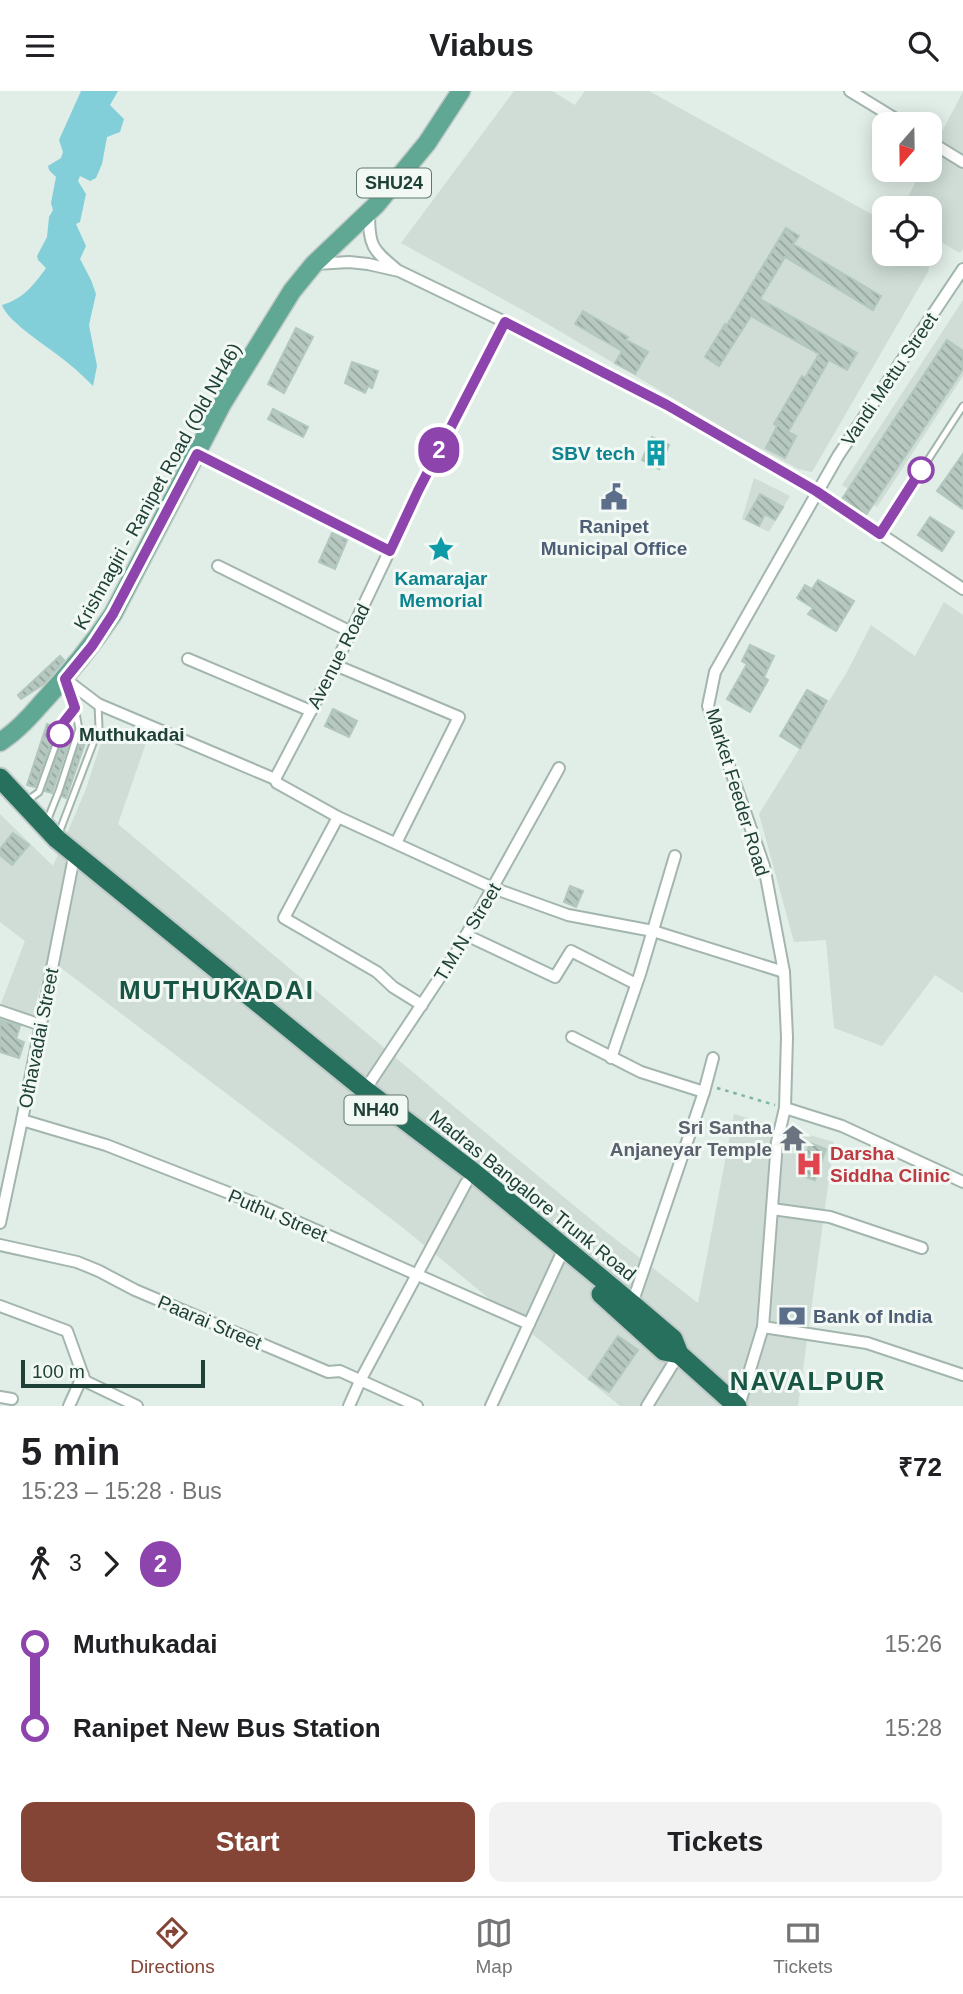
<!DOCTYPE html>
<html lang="en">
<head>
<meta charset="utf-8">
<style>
	:root { --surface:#fff; --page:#f2f2f2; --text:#202124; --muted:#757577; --line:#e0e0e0; --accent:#844536 }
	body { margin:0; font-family:Arial,sans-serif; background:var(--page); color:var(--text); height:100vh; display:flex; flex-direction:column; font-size:26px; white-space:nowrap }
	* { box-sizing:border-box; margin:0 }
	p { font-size:23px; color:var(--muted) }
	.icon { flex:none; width:38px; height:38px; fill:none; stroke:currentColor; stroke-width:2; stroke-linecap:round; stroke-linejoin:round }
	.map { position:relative; height:1315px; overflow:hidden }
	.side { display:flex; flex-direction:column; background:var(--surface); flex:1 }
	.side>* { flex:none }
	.badge { padding:0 14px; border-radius:23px; font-size:24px; line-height:46px }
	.needle { width:46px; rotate:200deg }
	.controls { position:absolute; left:872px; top:21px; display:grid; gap:14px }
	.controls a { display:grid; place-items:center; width:70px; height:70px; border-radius:14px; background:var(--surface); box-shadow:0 4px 18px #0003; font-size:35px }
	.scale { position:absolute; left:21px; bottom:18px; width:184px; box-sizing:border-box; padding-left:7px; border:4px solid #1f4036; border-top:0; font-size:19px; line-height:24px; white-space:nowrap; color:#1f4036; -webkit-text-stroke:5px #f2f9f5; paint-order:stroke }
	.map>.badge { position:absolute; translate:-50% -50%; box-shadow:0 0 0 4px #fff }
	.legs { display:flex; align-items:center; gap:10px; height:77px; padding:0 21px; font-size:23px }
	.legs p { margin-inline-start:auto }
	.overview { display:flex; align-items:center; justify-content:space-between; height:119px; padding:0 21px }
	h1 { font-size:38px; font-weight:700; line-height:52px }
	.button { display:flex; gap:14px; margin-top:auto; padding:14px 21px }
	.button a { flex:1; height:80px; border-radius:14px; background:var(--accent); color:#fff; font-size:28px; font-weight:700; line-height:80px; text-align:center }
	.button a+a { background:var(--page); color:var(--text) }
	ul { padding:0 21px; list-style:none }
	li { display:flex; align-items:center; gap:24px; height:84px; font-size:26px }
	li i { display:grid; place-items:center; width:10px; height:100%; margin:0 9px; background:currentColor }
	li i::after { content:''; width:18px; height:18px; margin:-9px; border:5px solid; border-radius:50%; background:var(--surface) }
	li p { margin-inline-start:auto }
	li:first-child i { background:linear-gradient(#0000 50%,currentColor 0) }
	li:last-child i { background:linear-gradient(currentColor 50%,#0000 0) }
	header { display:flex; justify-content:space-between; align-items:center; height:91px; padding:0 21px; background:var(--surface); font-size:32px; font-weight:700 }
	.tabs { display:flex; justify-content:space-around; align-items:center; height:98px; border-top:2px solid var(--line); background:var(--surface); font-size:19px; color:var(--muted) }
	.tabs a { display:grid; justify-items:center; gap:4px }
	.tabs .on { color:var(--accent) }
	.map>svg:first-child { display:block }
	.built { fill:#cfddd6 }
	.water { fill:#82cfd9 }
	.building { fill:url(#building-back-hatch); stroke:#b2c8be; stroke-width:2 }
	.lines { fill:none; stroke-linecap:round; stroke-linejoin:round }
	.lane-casing { stroke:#a3b6ae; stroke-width:9 }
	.street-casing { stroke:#a3b6ae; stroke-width:14 }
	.primary-casing { stroke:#c0cac7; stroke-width:21 }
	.highway-casing { stroke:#c0cac7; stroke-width:23 }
	.path { stroke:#7db5a1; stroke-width:2.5; stroke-dasharray:3.5 5; stroke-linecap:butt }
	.lane { stroke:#fff; stroke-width:5 }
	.street { stroke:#fff; stroke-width:10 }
	.primary { stroke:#60a893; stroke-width:18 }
	.highway { stroke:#27705e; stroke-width:19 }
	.line-1-casing { stroke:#fff; stroke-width:16 }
	.line-1 { stroke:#8e44ad; stroke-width:10 }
	.stop-1-dot { fill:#fff; stroke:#8e44ad; stroke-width:3.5 }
	.labels { text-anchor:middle; stroke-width:6; stroke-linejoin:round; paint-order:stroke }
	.shield { fill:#f2f9f5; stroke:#5e786f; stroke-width:2 }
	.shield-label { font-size:18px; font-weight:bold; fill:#1f4036 }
	.street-label { font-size:19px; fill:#1f4036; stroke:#f2f9f5 }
	.culture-label { font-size:19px; font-weight:bold; fill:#0d838f; stroke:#f2f9f5; text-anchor:end }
	.service-label { font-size:19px; font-weight:bold; fill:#4e5e75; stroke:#f2f9f5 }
	.stop-label { font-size:19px; font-weight:bold; fill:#1f4036; stroke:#f2f9f5; text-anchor:start }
	.worship-label { font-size:19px; font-weight:bold; fill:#5b616d; stroke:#f2f9f5; text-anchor:end }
	.health-label { font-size:19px; font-weight:bold; fill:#be3a42; stroke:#f2f9f5; text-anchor:start }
	.district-label { font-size:26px; font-weight:bold; letter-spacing:2px; fill:#185544; stroke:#f2f9f5 }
</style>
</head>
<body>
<header><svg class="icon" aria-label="menu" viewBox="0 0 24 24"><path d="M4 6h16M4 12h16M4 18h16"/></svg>Viabus<svg class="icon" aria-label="search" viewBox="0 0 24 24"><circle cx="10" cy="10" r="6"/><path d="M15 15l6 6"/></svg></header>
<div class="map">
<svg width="963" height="1315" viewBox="0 0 963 1315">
	<defs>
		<pattern id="building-back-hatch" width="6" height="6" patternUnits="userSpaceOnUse" patternTransform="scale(1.75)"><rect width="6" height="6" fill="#b6c8c0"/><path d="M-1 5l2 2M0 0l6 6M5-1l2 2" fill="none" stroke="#93a49d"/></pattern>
	</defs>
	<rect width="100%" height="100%" fill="#e1ede7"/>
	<!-- built -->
	<g class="built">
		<polygon points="514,0 552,0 575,14 585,0 649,0 884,130 884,163 929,163 929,155 933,157 928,181 812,381 798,378 737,345 539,228 401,152"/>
		<polygon points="963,1 963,158 960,162 929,144 929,117 902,117 922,79 929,79 929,65"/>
		<polygon points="963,209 963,285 877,416 842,394"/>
		<polygon points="754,387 790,405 769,441 742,428"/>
		<polygon points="944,511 963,524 963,902 935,884 882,955 834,937 826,849 794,851 759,723 847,581 871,534 915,565"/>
		<polygon points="107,634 146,652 118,733 446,1009 605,1140 698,1212 734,1023 834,1051 798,1315 620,1315 402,1136 48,867 33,925 0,915 25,850 0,831 0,723 53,775 86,698"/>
	</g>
	<!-- water -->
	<path class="water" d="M81,0h37l-8,14 14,14 -4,13 -13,5 -5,27 -6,14 -6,3 -10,-5 -2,5 8,13 -6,28 -4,2 10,22 -6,13 11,21 5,14 -7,31 8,41 -4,20c-8,-8 -16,-16 -25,-23 -15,-13 -61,-41 -66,-58 21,-6 32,-20 44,-37l-8,-8 -1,-4 10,-19 2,-20 4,-7 -2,-7 5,-26 -7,-7 -1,-4 13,-8 2,-6 -4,-12z"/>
	<!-- building -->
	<g class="building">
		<polygon points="786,137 799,145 793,153 881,205 873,219 785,166 760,208 857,262 847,279 829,269 788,341 796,345 785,367 766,357 777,335 774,333 802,285 805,287 819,263 751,225 719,275 705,266 725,233 727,234"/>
		<polygon points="583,220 628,246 626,249 648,261 635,283 615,272 622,260 575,233"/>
		<polygon points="296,237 313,246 284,302 268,293"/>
		<polygon points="947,249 963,260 963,278 866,424 842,408"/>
		<polygon points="352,271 378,280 372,297 368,295 365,302 345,292"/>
		<polygon points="273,318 308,336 303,346 268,328"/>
		<polygon points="652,346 669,354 659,378 642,369"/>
		<polygon points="963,363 963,418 937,400"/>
		<polygon points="760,403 783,416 775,429 765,423 759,435 746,428"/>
		<polygon points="930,426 954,441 942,460 918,444"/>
		<polygon points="332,442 347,449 335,478 319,471"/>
		<polygon points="818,489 854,510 836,540 808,523 813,517 797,507 805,494 812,498"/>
		<polygon points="750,554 774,565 764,586 768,589 750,621 727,608 747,573 742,570"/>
		<polygon points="60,565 64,569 51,585 44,593 21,608 18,604"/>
		<polygon points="807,599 827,610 800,657 780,645"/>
		<polygon points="333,618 357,630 349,646 325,635"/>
		<polygon points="47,633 57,636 35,696 27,694"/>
		<polygon points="66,640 72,642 52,702 45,700"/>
		<polygon points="82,645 87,646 66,707 62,705"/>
		<polygon points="13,742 29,754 12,774 0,764 0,758"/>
		<polygon points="570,795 583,800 576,816 564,811"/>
		<polygon points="0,929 20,935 16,948 24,951 19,967 0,961"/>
		<polygon points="810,1052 826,1058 815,1089 799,1084"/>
		<polygon points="618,1245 638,1259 609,1301 589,1288"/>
	</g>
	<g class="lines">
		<!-- lane casing -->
		<g class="lane-casing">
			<g id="lane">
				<polyline points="880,443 963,315"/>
				<polyline points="28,709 39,701 64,631 75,617 66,591"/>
				<polyline points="47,730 59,700 79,638 75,617"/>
				<polyline points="59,742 99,637 98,613"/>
			</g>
		</g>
		<!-- street casing -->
		<g class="street-casing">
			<g id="street">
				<polyline points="850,0 904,33"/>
				<polyline points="929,50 963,71"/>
				<path d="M369,122c0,33 3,36 27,56"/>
				<polyline points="316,173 349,171 368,173 399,180 505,231 667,314 816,400 963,498"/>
				<polyline points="197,363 389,460"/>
				<polyline points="218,475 351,541"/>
				<polyline points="188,568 311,620"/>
				<polyline points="335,574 459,626 396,752"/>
				<polyline points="65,588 98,613 275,688 335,574 418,400 505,231"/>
				<polyline points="275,688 277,692 338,726 284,827 377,881 393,896 422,914"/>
				<polyline points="338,726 493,797 568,824 653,840 784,881"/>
				<polyline points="466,844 555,886 571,860 636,893"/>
				<polyline points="0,920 41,934"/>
				<polyline points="572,946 641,981 704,1001"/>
				<polyline points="611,967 640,883 675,765"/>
				<polyline points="362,1000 365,999 458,859 559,677"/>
				<polyline points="785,1017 842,1035 963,1091"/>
				<polyline points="22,1029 106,1054 252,1111 529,1233"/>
				<polyline points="772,1118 830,1126 922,1157"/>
				<polyline points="0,1132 22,1029 75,761"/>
				<polyline points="0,1154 77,1171 99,1180 135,1199 328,1281 340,1280 417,1315"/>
				<polyline points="632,1213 704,1001 713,967"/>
				<polyline points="0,1215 67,1240 85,1290 137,1315"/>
				<polyline points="763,1236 867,1252 963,1284"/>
				<polyline points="0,1306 12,1308"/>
				<polyline points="69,1315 83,1284"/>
				<polyline points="349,1315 361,1288 466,1092"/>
				<polyline points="491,1315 560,1166 566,1158"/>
				<polyline points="647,1315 679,1263"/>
				<polyline points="739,1315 763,1236 777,1051 785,1017 787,946 784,881 764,775 708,615 715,581 838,365 963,178"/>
			</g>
		</g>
		<!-- primary casing -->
		<g class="primary-casing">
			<path id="primary" d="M0,651c16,-10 28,-23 40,-37 27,-29 51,-58 73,-91l109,-210 70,-113 22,-27 62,-59 51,-62 34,-52"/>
		</g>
		<!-- highway casing -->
		<g class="highway-casing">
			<g id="highway">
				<polyline points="0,687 57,748 365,999 473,1081 632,1213 673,1248 679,1263 737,1315"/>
				<polyline points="601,1203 664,1260 679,1263"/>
			</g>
		</g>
		<!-- path -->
		<polyline class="path" points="717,997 775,1014"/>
		<!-- lane -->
		<use href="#lane" class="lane"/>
		<!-- street -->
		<use href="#street" class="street"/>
		<!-- primary -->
		<use href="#primary" class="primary"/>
		<!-- highway -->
		<use href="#highway" class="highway"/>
	</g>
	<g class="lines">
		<!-- line-1 casing -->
		<g class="line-1-casing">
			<polyline id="line-1" points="60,643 64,631 75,617 65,588 92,555 113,523 197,363 390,460 418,400 505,231 667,314 816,400 880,443 921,379"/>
		</g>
		<!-- line-1 -->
		<use href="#line-1" class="line-1"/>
	</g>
	<!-- icons -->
	<defs>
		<g id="building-bare" transform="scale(2.1)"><path d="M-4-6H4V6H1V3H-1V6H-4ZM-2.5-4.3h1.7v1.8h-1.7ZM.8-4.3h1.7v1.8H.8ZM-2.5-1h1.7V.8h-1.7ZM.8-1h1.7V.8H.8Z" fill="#0f9aa8" stroke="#f2f9f5" stroke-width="2.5" paint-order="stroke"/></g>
		<g id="civic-bare" transform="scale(2.1)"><path d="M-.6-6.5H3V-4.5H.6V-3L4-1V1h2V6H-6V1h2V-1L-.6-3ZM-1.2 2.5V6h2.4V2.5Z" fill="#5c6f8a" stroke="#f2f9f5" stroke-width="2.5" paint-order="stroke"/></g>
		<g id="sight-bare" transform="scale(2.1)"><path d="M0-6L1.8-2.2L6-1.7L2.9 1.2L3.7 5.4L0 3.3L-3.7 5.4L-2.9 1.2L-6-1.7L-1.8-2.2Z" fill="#0f9aa8" stroke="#f2f9f5" stroke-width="2.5" paint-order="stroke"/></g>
		<g id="temple-bare" transform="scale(2.1)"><path d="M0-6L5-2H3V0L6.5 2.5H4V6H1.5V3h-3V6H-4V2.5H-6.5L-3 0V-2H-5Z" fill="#6b7280" stroke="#f2f9f5" stroke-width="2.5" paint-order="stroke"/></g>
		<g id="hospital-bare" transform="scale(2.1)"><path d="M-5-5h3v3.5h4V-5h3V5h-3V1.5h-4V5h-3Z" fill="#e0444e" stroke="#f2f9f5" stroke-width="2.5" paint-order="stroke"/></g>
		<g id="bank-bare" transform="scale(2.1)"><path d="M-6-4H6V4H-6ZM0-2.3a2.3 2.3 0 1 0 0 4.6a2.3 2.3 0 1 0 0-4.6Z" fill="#5c6f8a" stroke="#f2f9f5" stroke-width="2.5" paint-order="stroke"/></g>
	</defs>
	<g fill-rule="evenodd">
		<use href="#building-bare" x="656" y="362"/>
		<use href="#civic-bare" x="614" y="406"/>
		<use href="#sight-bare" x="441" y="458"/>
		<use href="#temple-bare" x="793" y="1047"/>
		<use href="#hospital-bare" x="809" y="1073"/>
		<use href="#bank-bare" x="792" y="1225"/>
	</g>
	<!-- markers -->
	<g class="stop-1-dot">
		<circle cx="921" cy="379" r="12"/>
		<circle cx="60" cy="643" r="12"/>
	</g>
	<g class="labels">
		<!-- shield labels -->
		<g class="shield">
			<rect x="357" y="77.5" width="74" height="29" rx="5"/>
			<rect x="344.5" y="1004.5" width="63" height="29" rx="5"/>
		</g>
		<g class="shield-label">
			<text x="394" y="98">SHU24</text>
			<text x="376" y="1025">NH40</text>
		</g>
		<!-- street labels -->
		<g class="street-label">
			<text transform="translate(889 288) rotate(-56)" y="7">Vandi Mettu Street</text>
			<text transform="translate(157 395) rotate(-61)" y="7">Krishnagiri - Ranipet Road (Old NH46)</text>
			<text transform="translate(338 565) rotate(-63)" y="7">Avenue Road</text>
			<text transform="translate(738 701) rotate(73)" y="7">Market Feeder Road</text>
			<text transform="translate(467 841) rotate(-59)" y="7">T.M.N. Street</text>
			<text transform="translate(38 947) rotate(-79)" y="7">Othavadai Street</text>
			<text transform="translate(533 1104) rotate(39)" y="7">Madras Bangalore Trunk Road</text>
			<text transform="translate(278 1124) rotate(23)" y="7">Puthu Street</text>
			<text transform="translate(210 1231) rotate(23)" y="7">Paarai Street</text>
		</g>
		<!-- culture labels -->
		<g class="culture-label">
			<text x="635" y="369">SBV tech</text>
			<text x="441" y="494" text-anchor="middle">Kamarajar<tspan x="441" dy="22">Memorial</tspan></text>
		</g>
		<!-- service labels -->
		<g class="service-label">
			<text x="614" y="442">Ranipet<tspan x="614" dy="22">Municipal Office</tspan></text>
			<text x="813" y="1232" text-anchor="start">Bank of India</text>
		</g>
		<!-- stop labels -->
		<g class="stop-label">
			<text x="79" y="650">Muthukadai</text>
		</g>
		<!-- worship labels -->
		<g class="worship-label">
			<text x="772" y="1043">Sri Santha<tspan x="772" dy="22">Anjaneyar Temple</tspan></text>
		</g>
		<!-- health labels -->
		<g class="health-label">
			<text x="830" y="1069">Darsha<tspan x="830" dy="22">Siddha Clinic</tspan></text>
		</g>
		<!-- district labels -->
		<g class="district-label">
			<text x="217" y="908">MUTHUKADAI</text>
			<text x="808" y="1299">NAVALPUR</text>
		</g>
	</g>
</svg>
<div class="controls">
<a><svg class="needle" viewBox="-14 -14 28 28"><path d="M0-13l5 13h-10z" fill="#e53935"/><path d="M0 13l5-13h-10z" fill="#757577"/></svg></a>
<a><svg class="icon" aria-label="locate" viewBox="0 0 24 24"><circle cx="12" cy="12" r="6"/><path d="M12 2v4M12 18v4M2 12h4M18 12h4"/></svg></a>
</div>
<div class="scale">100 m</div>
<b class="badge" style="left:439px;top:359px;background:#8e44ad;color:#fff">2</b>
</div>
<section class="side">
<div class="overview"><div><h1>5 min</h1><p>15:23 – 15:28 · Bus</p></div><b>₹72</b></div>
<div class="legs"><svg class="icon" aria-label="walk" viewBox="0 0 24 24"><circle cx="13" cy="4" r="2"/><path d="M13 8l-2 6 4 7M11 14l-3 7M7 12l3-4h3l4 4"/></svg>3<svg class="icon" aria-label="forward" viewBox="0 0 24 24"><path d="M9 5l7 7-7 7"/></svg><b class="badge" style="background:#8e44ad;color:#fff">2</b></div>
<ul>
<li><i style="color:#8e44ad"></i><b>Muthukadai</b><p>15:26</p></li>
<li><i style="color:#8e44ad"></i><b>Ranipet New Bus Station</b><p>15:28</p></li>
</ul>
<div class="button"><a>Start</a><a>Tickets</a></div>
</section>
<nav class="tabs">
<a class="on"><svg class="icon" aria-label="directions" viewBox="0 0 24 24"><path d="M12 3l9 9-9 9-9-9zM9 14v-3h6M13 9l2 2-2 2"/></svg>Directions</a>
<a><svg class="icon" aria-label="map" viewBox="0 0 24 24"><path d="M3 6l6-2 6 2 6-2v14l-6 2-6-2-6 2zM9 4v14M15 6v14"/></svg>Map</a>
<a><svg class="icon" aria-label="tickets" viewBox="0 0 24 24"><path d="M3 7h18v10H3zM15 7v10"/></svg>Tickets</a>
</nav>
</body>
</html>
